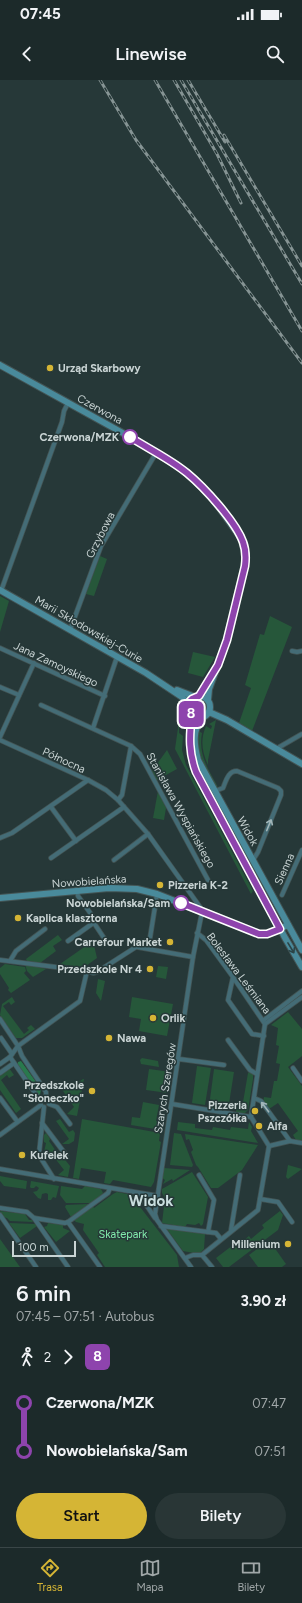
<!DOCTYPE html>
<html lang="pl">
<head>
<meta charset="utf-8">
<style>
	:root { --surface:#1c2a2a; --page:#293636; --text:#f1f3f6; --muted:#a0a7a8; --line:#3a4647; --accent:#d5b535 }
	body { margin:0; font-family:Figtree,sans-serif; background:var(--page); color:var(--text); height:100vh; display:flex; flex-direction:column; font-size:15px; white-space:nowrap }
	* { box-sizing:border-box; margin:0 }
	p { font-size:13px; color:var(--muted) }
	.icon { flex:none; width:22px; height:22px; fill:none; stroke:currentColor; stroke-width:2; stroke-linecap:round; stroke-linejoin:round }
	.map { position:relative; height:1187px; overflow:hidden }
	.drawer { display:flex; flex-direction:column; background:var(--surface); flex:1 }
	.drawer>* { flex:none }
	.badge { padding:0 8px; border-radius:6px; font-size:14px; line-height:26px }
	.scale { position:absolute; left:12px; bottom:10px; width:64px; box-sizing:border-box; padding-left:4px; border:2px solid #c9d4d4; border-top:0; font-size:11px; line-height:14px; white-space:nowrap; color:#c9d4d4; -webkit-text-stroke:3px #263838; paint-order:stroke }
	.map>.badge { position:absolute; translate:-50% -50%; box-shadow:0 0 0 2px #fff }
	.legs { display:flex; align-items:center; gap:6px; height:44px; padding:0 16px; font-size:13px }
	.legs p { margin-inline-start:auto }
	.head { display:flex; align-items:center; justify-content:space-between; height:68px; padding:0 16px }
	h1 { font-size:22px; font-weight:600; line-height:30px }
	.button { display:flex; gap:8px; margin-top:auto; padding:8px 16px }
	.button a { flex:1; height:46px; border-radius:24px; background:var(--accent); color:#111; font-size:16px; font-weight:600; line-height:46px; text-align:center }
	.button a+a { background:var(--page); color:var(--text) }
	ul { padding:0 16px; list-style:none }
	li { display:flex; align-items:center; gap:14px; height:48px; font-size:15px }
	li i { display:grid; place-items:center; width:6px; height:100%; margin:0 5px; background:currentColor }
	li i::after { content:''; width:10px; height:10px; margin:-5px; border:3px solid; border-radius:50%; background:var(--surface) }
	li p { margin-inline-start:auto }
	li:first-child i { background:linear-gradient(#0000 50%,currentColor 0) }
	li:last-child i { background:linear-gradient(currentColor 50%,#0000 0) }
	.status { display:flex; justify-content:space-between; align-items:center; height:28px; padding:0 20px; background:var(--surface); direction:ltr }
	.status svg { height:11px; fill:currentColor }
	header { display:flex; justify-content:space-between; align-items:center; height:52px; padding:0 16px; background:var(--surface); font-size:18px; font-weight:600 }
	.tab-bar { display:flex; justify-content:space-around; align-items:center; height:56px; border-top:1px solid var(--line); background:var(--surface); font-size:11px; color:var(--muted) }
	.tab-bar a { display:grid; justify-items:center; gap:2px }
	.tab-bar .current { color:var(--accent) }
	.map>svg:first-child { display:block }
	.green { fill:#26573a }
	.forest { fill:#29794d }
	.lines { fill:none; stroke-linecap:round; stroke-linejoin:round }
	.street-casing { stroke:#435454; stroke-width:5.5 }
	.secondary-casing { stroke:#435454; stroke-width:8 }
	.street { stroke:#446c76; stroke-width:4 }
	.secondary { stroke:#498a9b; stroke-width:6 }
	.rail-casing { stroke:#869494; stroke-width:3 }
	.rail { stroke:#263838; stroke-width:1.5; stroke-dasharray:4.5; stroke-linecap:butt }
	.oneway { stroke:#a1b5b8 }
	.oneway2 { stroke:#2b4447 }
	.line-1-casing { stroke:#fff; stroke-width:9 }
	.line-1 { stroke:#8e44ad; stroke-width:6 }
	.poi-dot { fill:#d5b535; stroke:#263838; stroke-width:1.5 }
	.stop-1-dot { fill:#fff; stroke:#8e44ad; stroke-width:2 }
	.labels { text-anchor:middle; stroke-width:3; stroke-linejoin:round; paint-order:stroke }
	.poi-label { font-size:11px; font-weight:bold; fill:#c9d4d4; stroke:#263838; text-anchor:start }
	.street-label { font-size:11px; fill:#c9d4d4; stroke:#263838 }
	.stop-label { font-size:11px; font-weight:bold; fill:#c9d4d4; stroke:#263838; text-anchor:end }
	.park-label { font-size:11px; fill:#82ecac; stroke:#263838 }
	.district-label { font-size:15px; font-weight:bold; fill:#c9dede; stroke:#263838 }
</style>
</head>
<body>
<div class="status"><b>07:45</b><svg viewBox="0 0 49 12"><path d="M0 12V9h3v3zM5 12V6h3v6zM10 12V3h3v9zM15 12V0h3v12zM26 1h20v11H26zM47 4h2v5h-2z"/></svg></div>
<header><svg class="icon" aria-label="back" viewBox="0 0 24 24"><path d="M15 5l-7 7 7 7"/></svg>Linewise<svg class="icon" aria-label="search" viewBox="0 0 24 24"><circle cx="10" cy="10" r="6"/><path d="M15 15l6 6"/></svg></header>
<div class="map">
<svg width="302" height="1187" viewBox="0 0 302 1187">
	<rect width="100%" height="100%" fill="#263838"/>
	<!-- green -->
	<g class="green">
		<polygon points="100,476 107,479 94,516 86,514"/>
		<polygon points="0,516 9,521 0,552"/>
		<polygon points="270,536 292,547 252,651 239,643 251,608 245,605 260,554 264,555"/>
		<polygon points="193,572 215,577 203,597 188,593"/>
		<circle cx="199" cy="628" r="8"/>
		<path d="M216,640l-8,40v5c-6,-13 -8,-25 -2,-39l5,3 1,-3 -3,-2z"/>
		<polygon points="179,641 179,653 183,656 182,670 186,685 253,811 251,814 175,669"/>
		<path d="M198,651l4,2c-4,21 6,36 16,54l-2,-1c-10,-17 -21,-34 -18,-55z"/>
		<polygon points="167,670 177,689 166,695 163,694 164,696 157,700 159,705 152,691"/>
		<polygon points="158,711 166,728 164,740 153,738"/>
		<polygon points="58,855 62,860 53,866 56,871 40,883 27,881 26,879"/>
		<polygon points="93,861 97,878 83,888 60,884"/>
		<polygon points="5,884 25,887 26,891 24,893 30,900 11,913 8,910 9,908 0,894 0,888"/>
		<polygon points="25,884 46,889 33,897 27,891"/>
		<polygon points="158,886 168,887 166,899 156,897"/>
		<polygon points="98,899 105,901 101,921 96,913"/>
		<polygon points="12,917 15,922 11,925 9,922 3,926 24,954 29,950 27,948 31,945 35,949 22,958 16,958 0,935 2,924"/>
		<polygon points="132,917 173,924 167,956 139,951 141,939 129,937"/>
		<polygon points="288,932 302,949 302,976 288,987 302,1006 302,1061 296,1060 293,1055 298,1051 278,1023 269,1029 263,1022 264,1017 271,1018 274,1001 277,1001 280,984 276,983 279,966 276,965 278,948 271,945"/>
		<polygon points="142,978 158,981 159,987 141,984 140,980"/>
		<polygon points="197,986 211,988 205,1025 192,1023"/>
		<polygon points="9,988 14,995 9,998 7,995 1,1000 21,1029 16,1033 0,1010 0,994"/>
		<polygon points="149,989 171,992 168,1013 146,1010"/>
		<polygon points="214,989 234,992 228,1030 209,1027"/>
		<polygon points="250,992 253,994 253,999 248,1030 244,1034 236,1032 236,1028 242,1028 248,993"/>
		<polygon points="83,999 84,999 77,1036 67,1034 74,1027 61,1008 65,1004 69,1009"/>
		<polygon points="143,1022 159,1025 156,1041 163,1042 161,1050 131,1045 132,1037 140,1038"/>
		<polygon points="60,1039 69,1052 73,1050 75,1053 74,1061 69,1064 62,1064 69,1059 56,1041"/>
		<polygon points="82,1039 160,1053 159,1061 161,1062 154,1102 151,1107 113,1100 110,1104 104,1103 106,1092 81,1088 79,1099 73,1098"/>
		<polygon points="178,1042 195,1044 195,1048 212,1050 213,1047 230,1050 231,1047 248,1049 249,1042 252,1047 251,1051 258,1063 177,1050"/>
		<polygon points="46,1053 50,1059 49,1061 60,1077 62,1076 70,1086 68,1097 58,1095 64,1090 51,1073 46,1076 44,1072 46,1063 44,1062 44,1055"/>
		<polygon points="174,1053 181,1054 193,1085 192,1087 170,1085"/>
		<polygon points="185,1054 258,1065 242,1090 218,1108 211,1108 198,1087 196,1085 191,1072 193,1070 189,1059 186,1060"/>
		<polygon points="288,1085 302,1089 288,1099 286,1097"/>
		<polygon points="164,1088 190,1090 173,1101 172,1099 163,1104 165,1100 162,1098"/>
		<polygon points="192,1092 208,1117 203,1144 201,1146 199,1143 195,1145 187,1144 185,1147 162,1143 165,1118 162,1113 162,1109"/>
		<polygon points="0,1096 27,1101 26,1109 4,1106 0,1101"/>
		<polygon points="31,1101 59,1106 56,1118 53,1117 51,1120 48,1120 48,1114 46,1113 42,1114 41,1119 38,1118 33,1112 37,1111 39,1108 36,1106 34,1108 31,1108 30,1107"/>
		<polygon points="61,1106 82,1109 85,1106 101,1109 103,1113 92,1123 66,1123 60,1115"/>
		<polygon points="117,1112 137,1116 140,1120 137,1123 177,1175 179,1187 105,1187 97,1175 99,1173 83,1150 84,1144 76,1142 74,1140 93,1126 94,1128 113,1114"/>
		<polygon points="89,1124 71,1137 65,1127 66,1125"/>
		<polygon points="0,1131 25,1134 29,1140 32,1140 33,1142 10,1141 7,1138 2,1137"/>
		<polygon points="280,1131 283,1135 278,1150 229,1187 223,1187 216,1178 233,1165 235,1167 249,1156 251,1159 264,1148 262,1145"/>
		<polygon points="9,1143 35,1144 37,1146 20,1158"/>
		<polygon points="48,1143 63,1145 63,1148 70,1151 56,1162 44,1147 47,1146"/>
		<polygon points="166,1148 205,1154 204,1169 199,1174 183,1171"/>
		<polygon points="0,1159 20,1187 0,1187"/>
		<polygon points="269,1160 286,1184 282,1187 258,1187 249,1175"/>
	</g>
	<!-- forest -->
	<polygon class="forest" points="21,981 41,1009 40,1015 36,1013 17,986 18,982"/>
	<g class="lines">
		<!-- street casing -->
		<g class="street-casing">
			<g id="street">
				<polyline points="1,511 62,342 64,331 68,323"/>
				<polyline points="70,550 101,466 156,373"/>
				<polyline points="0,568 105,616"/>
				<polyline points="292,571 297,572 302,571"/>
				<polyline points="0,607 19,615"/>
				<polyline points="41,625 131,666 140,674 208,800"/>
				<polyline points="93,648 117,577"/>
				<polyline points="0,657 34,583"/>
				<polyline points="0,660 88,700 106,710 118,720 148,754 200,827 202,832 193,877 155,1134 157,1140 191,1187"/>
				<polyline points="276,669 302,654"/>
				<path d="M215,711l8,-3c3,-7 5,-17 14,-17l41,17 3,3v4l-23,57 -5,8"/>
				<polyline points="118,720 122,715 131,666"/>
				<polyline points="51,727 76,761"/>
				<polyline points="0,758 12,753 88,700"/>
				<polyline points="51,778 124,727"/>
				<polyline points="114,780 148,754"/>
				<polyline points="282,815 302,770"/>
				<polyline points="94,843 104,858"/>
				<polyline points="197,853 206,860 233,897 265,944"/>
				<polyline points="68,861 96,841 78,816 77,810"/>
				<polyline points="137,867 193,877"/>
				<polyline points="0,880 87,891"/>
				<polyline points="10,881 16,871 45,849"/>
				<polyline points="233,897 228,920 252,954 264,956"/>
				<polyline points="0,939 18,966 22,976 46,1012 46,1019"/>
				<polyline points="264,940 302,911"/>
				<polyline points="1,958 12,974"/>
				<polyline points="228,960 250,990 257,994"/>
				<polyline points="10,977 37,1016 41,1020"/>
				<polyline points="179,979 224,985"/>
				<polyline points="0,984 10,977 18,966 80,921 87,891 93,893 97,892 150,858 157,814"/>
				<polyline points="293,988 302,1001"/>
				<polyline points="0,993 14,983"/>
				<polyline points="0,1018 17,1041"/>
				<polyline points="254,1018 261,1021 290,1061"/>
				<polyline points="49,1024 57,1027 70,1044"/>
				<polyline points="172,1024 251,1037"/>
				<polyline points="42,1043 66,1075"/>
				<polyline points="0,1055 41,1025"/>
				<polyline points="269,1066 290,1061 302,1063"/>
				<polyline points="39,1074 44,1027"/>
				<polyline points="42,1080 54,1099"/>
				<polyline points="0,1089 158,1116"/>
				<polyline points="199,1095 214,1120 208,1152"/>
				<polyline points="139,1114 155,1138"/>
				<polyline points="260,1119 278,1122 292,1142"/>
				<polyline points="0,1128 27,1132 34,1138 65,1143 68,1142 108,1113 110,1108"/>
				<polyline points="0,1135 36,1187"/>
				<polyline points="34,1138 68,1187"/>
				<polyline points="68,1142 100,1187"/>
				<polyline points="161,1146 216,1153 221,1159"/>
				<polyline points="231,1150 240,1095"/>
				<polyline points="202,1175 212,1187"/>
				<polyline points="185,1178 193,1175 202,1175 258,1130 269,1066 251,1037 265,944 302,917"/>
			</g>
		</g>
		<!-- secondary casing -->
		<g class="secondary-casing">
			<g id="secondary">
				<polyline points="0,285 130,357 176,385 187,393 211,416 241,458 246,477 243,494 227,560 209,609 208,620"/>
				<polyline points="0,510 146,593 182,617 189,625"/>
				<polyline points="177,610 195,617"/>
				<circle cx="199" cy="627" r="11"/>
				<polyline points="199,616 211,595"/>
				<polyline points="209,632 227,640 302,684"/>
				<path d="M192,636c-3,21 -3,37 4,56l77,142 11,22 18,31"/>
				<path d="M202,638c-10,12 -8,27 -4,42l104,190"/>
				<polyline points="0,818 109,808 137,809 157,814 259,854 267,854 288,845"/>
			</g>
		</g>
		<!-- street -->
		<use href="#street" class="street"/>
		<!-- secondary -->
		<use href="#secondary" class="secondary"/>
		<!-- rail casing -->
		<g class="rail-casing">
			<g id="rail">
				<polyline points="100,0 136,60 302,283"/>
				<polyline points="155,0 302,251"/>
				<polyline points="174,0 217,74 241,123"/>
				<polyline points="181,0 302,204"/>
				<polyline points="188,0 225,62"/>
				<polyline points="224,55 302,186"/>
			</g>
		</g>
		<!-- rail -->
		<use href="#rail" class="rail"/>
	</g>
	<!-- one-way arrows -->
	<defs><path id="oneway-shaft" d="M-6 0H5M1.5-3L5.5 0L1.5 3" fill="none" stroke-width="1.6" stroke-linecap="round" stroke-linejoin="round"/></defs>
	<g class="oneway">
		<use href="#oneway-shaft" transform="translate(269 745) rotate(-68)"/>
		<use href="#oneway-shaft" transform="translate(265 1027) rotate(-127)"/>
	</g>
	<use class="oneway2" href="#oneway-shaft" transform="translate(291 868) rotate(59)"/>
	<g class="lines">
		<!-- line-1 casing -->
		<g class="line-1-casing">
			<path id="line-1" d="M130,357c19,12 40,22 57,36 17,14 49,49 56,69 3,8 3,16 2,24l-18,74 -9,25 -19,31 -7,3 -2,2 -2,7 4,8c-3,21 -3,37 4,56l84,157 -13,5h-8l-78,-31"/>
		</g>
		<!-- line-1 -->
		<use href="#line-1" class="line-1"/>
	</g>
	<!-- markers -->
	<g class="poi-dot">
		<circle cx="50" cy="288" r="4"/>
		<circle cx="160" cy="805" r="4"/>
		<circle cx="18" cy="838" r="4"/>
		<circle cx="170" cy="862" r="4"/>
		<circle cx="150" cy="889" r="4"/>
		<circle cx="153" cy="938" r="4"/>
		<circle cx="109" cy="958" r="4"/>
		<circle cx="92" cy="1011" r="4"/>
		<circle cx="255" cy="1031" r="4"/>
		<circle cx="259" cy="1046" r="4"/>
		<circle cx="22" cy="1075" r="4"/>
		<circle cx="288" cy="1164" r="4"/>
	</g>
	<g class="stop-1-dot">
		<circle cx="130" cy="357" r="7"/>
		<circle cx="181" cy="823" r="7"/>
	</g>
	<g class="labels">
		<!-- poi labels -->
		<g class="poi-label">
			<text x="58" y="292">Urząd Skarbowy</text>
			<text x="168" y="809">Pizzeria K-2</text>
			<text x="26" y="842">Kaplica klasztorna</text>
			<text x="162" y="866" text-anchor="end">Carrefour Market</text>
			<text x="142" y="893" text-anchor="end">Przedszkole Nr 4</text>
			<text x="161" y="942">Orlik</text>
			<text x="117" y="962">Nawa</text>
			<text x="84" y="1009" text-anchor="end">Przedszkole<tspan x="84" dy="13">"Słoneczko"</tspan></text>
			<text x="247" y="1029" text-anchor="end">Pizzeria<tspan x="247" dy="13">Pszczółka</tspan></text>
			<text x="267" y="1050">Alfa</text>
			<text x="30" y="1079">Kufelek</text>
			<text x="280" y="1168" text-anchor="end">Millenium</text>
		</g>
		<!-- street labels -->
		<g class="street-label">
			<text transform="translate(100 329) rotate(29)" y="4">Czerwona</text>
			<text transform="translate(100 455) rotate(-63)" y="4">Grzybowa</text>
			<text transform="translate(89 549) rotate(30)" y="4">Marii Skłodowskiej-Curie</text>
			<text transform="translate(56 584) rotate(25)" y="4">Jana Zamoyskiego</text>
			<text transform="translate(64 680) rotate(25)" y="4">Północna</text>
			<text transform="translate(181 730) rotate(61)" y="4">Stanisława Wyspiańskiego</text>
			<text transform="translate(248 751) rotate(61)" y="4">Widok</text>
			<text transform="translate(284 789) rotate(-66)" y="4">Sienna</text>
			<text transform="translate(89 801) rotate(-4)" y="4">Nowobielańska</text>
			<text transform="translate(239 893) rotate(53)" y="4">Bolesława Leśmiana</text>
			<text transform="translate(165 1008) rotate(-81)" y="4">Szarych Szeregów</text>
		</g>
		<!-- stop labels -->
		<g class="stop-label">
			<text x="119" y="361">Czerwona/MZK</text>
			<text x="170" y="827">Nowobielańska/Sam</text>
		</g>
		<!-- park labels -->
		<g class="park-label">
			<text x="123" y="1158">Skatepark</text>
		</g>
		<!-- district labels -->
		<g class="district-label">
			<text x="151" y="1126">Widok</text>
		</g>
	</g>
</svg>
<div class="scale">100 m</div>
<b class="badge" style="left:191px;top:634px;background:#8e44ad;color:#fff">8</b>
</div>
<section class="drawer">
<div class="head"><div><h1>6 min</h1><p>07:45 – 07:51 · Autobus</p></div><b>3.90 zł</b></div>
<div class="legs"><svg class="icon" aria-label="walk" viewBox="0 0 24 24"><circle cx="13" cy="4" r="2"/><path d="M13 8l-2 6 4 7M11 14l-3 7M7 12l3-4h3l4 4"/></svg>2<svg class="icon" aria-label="forward" viewBox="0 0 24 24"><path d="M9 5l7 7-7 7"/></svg><b class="badge" style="background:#8e44ad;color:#fff">8</b></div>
<ul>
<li><i style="color:#8e44ad"></i><b>Czerwona/MZK</b><p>07:47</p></li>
<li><i style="color:#8e44ad"></i><b>Nowobielańska/Sam</b><p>07:51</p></li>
</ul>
<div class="button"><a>Start</a><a>Bilety</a></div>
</section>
<nav class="tab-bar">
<a class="current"><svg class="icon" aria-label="directions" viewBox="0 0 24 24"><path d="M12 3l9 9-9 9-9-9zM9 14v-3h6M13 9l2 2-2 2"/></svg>Trasa</a>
<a><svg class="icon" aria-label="map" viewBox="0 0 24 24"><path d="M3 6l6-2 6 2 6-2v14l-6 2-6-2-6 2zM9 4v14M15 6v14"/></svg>Mapa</a>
<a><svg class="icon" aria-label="tickets" viewBox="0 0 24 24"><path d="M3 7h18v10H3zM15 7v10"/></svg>Bilety</a>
</nav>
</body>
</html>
